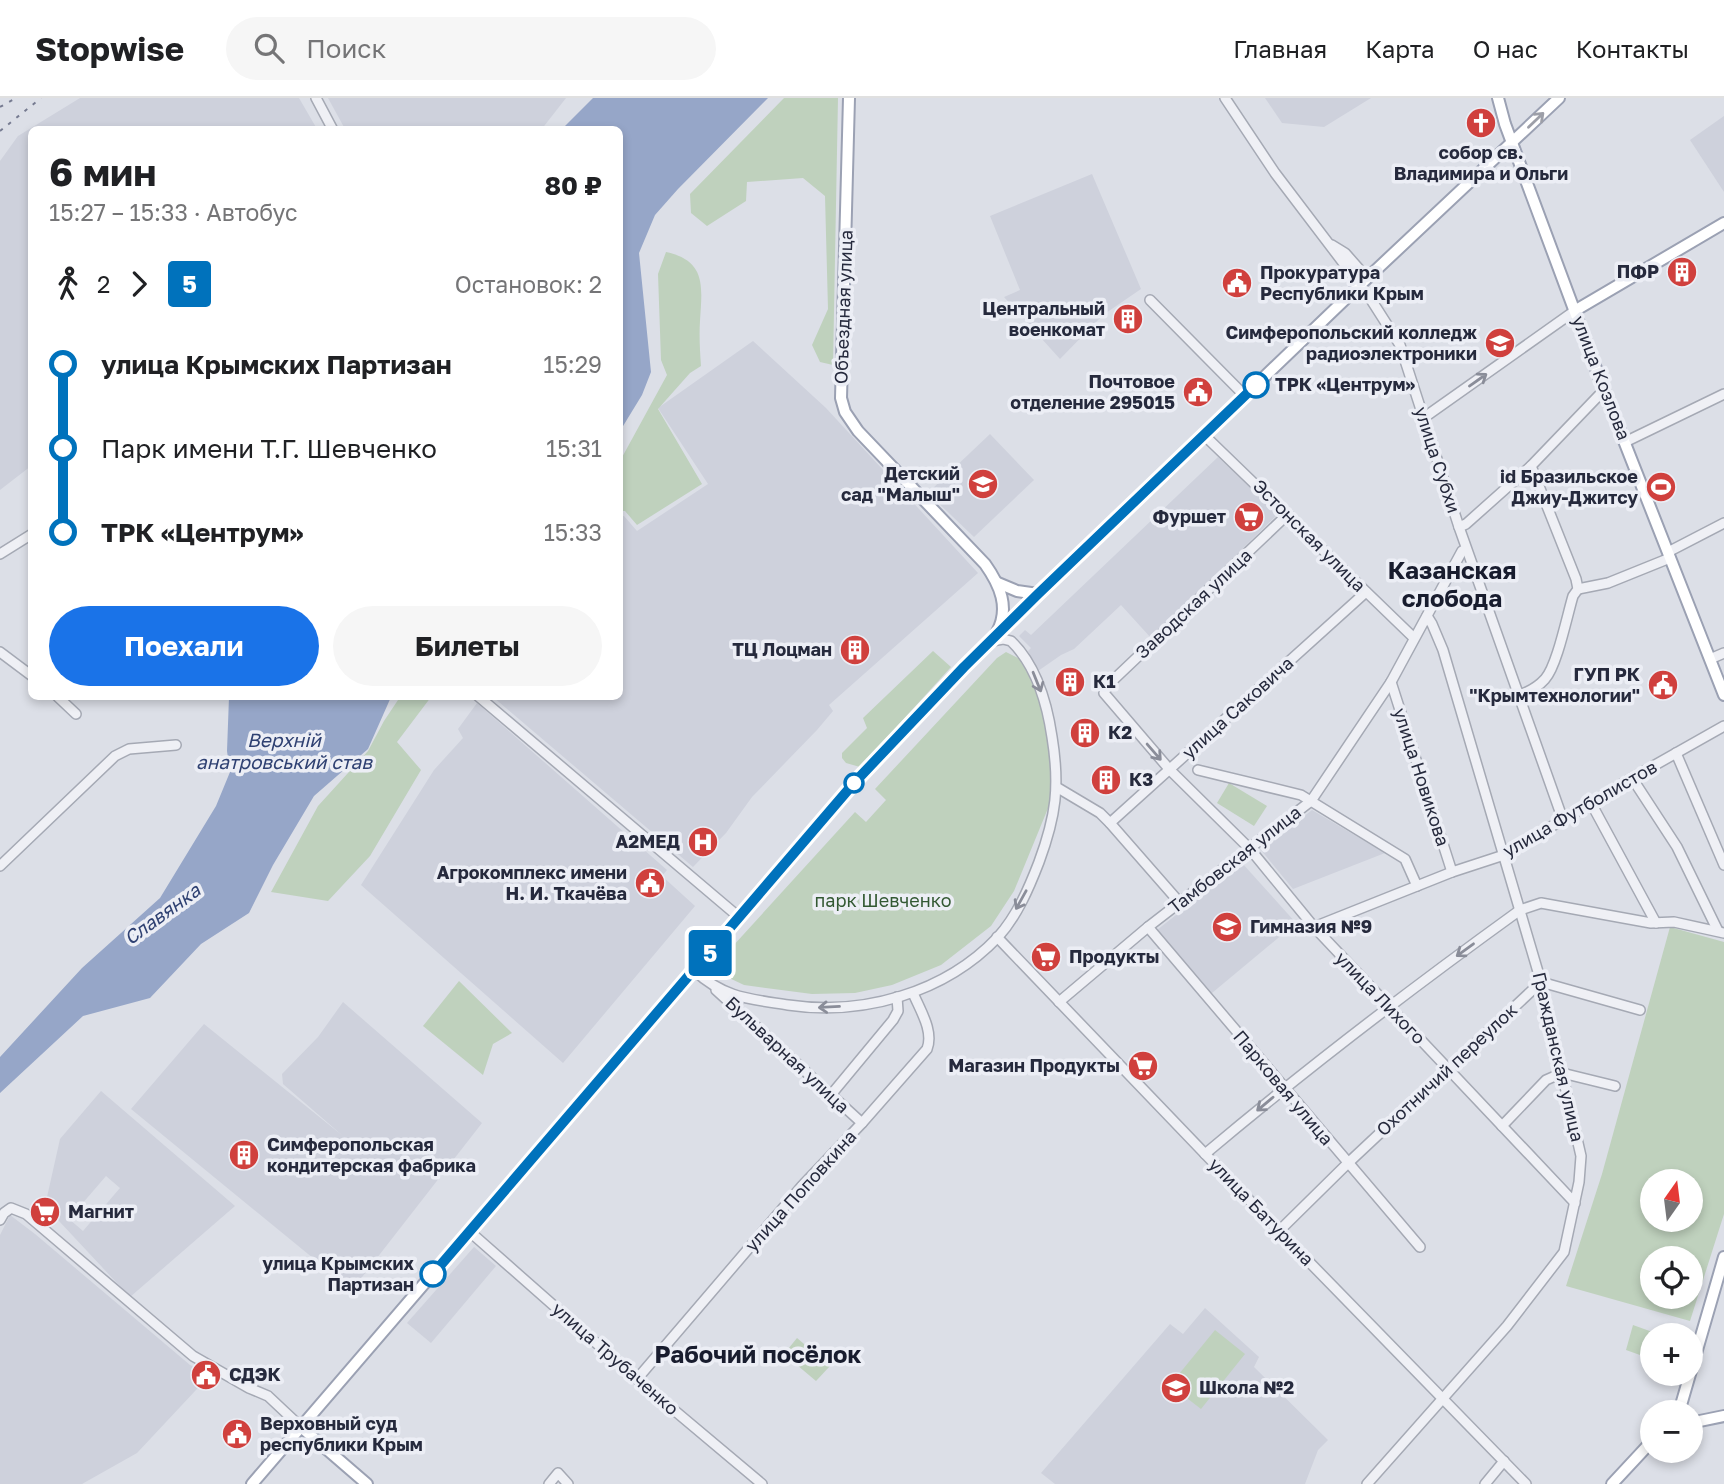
<!DOCTYPE html>
<html lang="ru">
<head>
<meta charset="utf-8">
<style>
	:root { --surface:#fff; --page:#f6f6f6; --text:#202124; --muted:#757577; --line:#e0e0e0; --accent:#1a73e8 }
	body { margin:0; font-family:"Golos Text",sans-serif; background:var(--page); color:var(--text); height:100vh; display:flex; flex-direction:column; font-size:26px; white-space:nowrap }
	* { box-sizing:border-box; margin:0 }
	p { font-size:23px; color:var(--muted) }
	.icon { flex:none; width:38px; height:38px; fill:none; stroke:currentColor; stroke-width:2; stroke-linecap:round; stroke-linejoin:round }
	.map { position:relative; flex:1; overflow:hidden }
	.drawer { position:absolute; left:28px; top:28px; width:595px; height:574px; display:flex; flex-direction:column; background:var(--surface); border-radius:10px; box-shadow:0 4px 10px #0003 }
	.drawer>* { flex:none }
	.badge { padding:0 14px; border-radius:5px; font-size:24px; line-height:46px }
	.needle { width:46px; rotate:14deg }
	.controls { position:absolute; left:1640px; top:1071px; display:grid; gap:14px }
	.controls a { display:grid; place-items:center; width:63px; height:63px; border-radius:50%; background:var(--surface); box-shadow:0 4px 10px #0003; font-size:35px }
	.map>.badge { position:absolute; translate:-50% -50%; box-shadow:0 0 0 4px #fff }
	.legs { display:flex; align-items:center; gap:10px; height:77px; padding:0 21px; font-size:23px }
	.legs p { margin-inline-start:auto }
	.summary { display:flex; align-items:center; justify-content:space-between; height:119px; padding:0 21px }
	h1 { font-size:38px; font-weight:700; line-height:52px }
	.cta { display:flex; gap:14px; margin-top:auto; padding:14px 21px }
	.cta a { flex:1; height:80px; border-radius:42px; background:var(--accent); color:#fff; font-size:28px; font-weight:700; line-height:80px; text-align:center }
	.cta a+a { background:var(--page); color:var(--text) }
	ul { padding:0 21px; list-style:none }
	li { display:flex; align-items:center; gap:24px; height:84px; font-size:26px }
	li i { display:grid; place-items:center; width:10px; height:100%; margin:0 9px; background:currentColor }
	li i::after { content:''; width:18px; height:18px; margin:-9px; border:5px solid; border-radius:50%; background:var(--surface) }
	li p { margin-inline-start:auto }
	li:first-child i { background:linear-gradient(#0000 50%,currentColor 0) }
	li:last-child i { background:linear-gradient(currentColor 50%,#0000 0) }
	header { display:flex; align-items:center; gap:42px; box-sizing:border-box; height:98px; padding:0 35px; background:var(--surface); border-bottom:2px solid var(--line) }
	header strong { font-size:33px }
	nav { display:flex; gap:38px; margin-inline-start:auto; font-size:24px }
	.search { width:490px; height:63px; background:var(--page); display:flex; align-items:center; gap:18px; box-sizing:border-box; padding:0 24px; border-radius:38px; color:var(--muted); font-size:26px }
	.map>svg:first-child { display:block }
	.built { fill:#ced1dc; fill-rule:evenodd }
	.green { fill:#bfd1bd; fill-rule:evenodd }
	.water { fill:#96a6c8 }
	.lines { fill:none; stroke-linecap:round; stroke-linejoin:round }
	.minor-casing { stroke:#a5a9b4; stroke-width:12 }
	.major-casing { stroke:#9ba1b3; stroke-width:14 }
	.minor { stroke:#eff0f5; stroke-width:9 }
	.major { stroke:#fff; stroke-width:10 }
	.rail { stroke:#767b91; stroke-width:2; stroke-dasharray:3.5 7; stroke-linecap:butt }
	.oneway { stroke:#9d9fa8 }
	.oneway2 { stroke:#8a8d99 }
	.line-1-casing { stroke:#fff; stroke-width:16 }
	.line-1 { stroke:#0072bc; stroke-width:10 }
	.stop-1-dot { fill:#fff; stroke:#0072bc; stroke-width:3.5 }
	.labels { text-anchor:middle; stroke-width:7; stroke-linejoin:round; paint-order:stroke }
	.poi-label { font-size:18px; font-weight:bold; fill:#262a3d; stroke:#eceef5; text-anchor:end }
	.street-label { font-size:18px; fill:#262a3d; stroke:#eceef5 }
	.stop-label { font-size:18px; font-weight:bold; fill:#262a3d; stroke:#eceef5; text-anchor:start }
	.park-label { font-size:18px; fill:#335933; stroke:#eceef5 }
	.water-label { font-size:19px; font-style:italic; fill:#2f4172; stroke:#eceef5 }
	.district-label { font-size:24px; font-weight:bold; fill:#181c2e; stroke:#eceef5 }
</style>
</head>
<body>
<header>
<strong>Stopwise</strong>
<div class="search"><svg class="icon" aria-label="search" viewBox="0 0 24 24"><circle cx="10" cy="10" r="6"/><path d="M15 15l6 6"/></svg>Поиск</div>
<nav><a>Главная</a><a>Карта</a><a>О нас</a><a>Контакты</a></nav>
</header>
<div class="map">
<svg width="1724" height="1386" viewBox="0 0 1724 1386">
	<rect width="100%" height="100%" fill="#dcdfe7"/>
	<!-- built -->
	<g class="built">
		<polygon points="80,0 299,0 317,31 32,32 31,368 0,392 0,63 18,38"/>
		<polygon points="328,0 566,0 541,32 345,31"/>
		<polygon points="1265,0 1371,0 1324,29 1282,25"/>
		<polygon points="1724,18 1724,94 1690,42"/>
		<polygon points="1092,76 1141,191 1103,217 1060,261 1004,199 1020,192 990,118"/>
		<polygon points="753,243 826,310 978,475 829,607 833,613 817,632 752,699 726,735 693,769 493,599 620,598 620,418 624,418 637,433 708,386 658,310"/>
		<polygon points="990,336 1034,382 974,439 930,397 932,391"/>
		<polygon points="1218,359 1278,416 1151,540 1121,507 1074,551 1061,557 1038,573 1028,553 1031,550 1019,538 1025,532 1031,537"/>
		<polygon points="477,605 667,772 662,778 695,808 563,965 361,787 434,672 463,640 458,631"/>
		<polygon points="1312,712 1385,755 1293,791 1261,752"/>
		<polygon points="1242,765 1296,825 1212,895 1157,832"/>
		<polygon points="343,904 482,1025 352,1192 131,1011 204,926 343,1038 283,986 282,976 318,939"/>
		<path d="M101,993l134,115 -105,91 -85,-91 15,-67zM106,1078l14,12 -37,43 -14,-12z"/>
		<polygon points="10,1117 35,1136 190,1267 210,1277 137,1355 82,1386 0,1386 0,1137"/>
		<polygon points="474,1149 496,1168 431,1245 407,1225"/>
		<polygon points="1205,1210 1259,1259 1254,1269 1328,1342 1318,1352 1305,1386 1055,1386 1041,1375 1170,1226 1183,1236"/>
	</g>
	<!-- green -->
	<g class="green">
		<polygon points="784,0 838,0 833,267 820,264 812,247 828,211 825,98 803,80 747,84 746,103 707,128 691,115 690,96"/>
		<path d="M666,154c41,9 36,35 34,69 -1,15 0,30 1,45l-11,7 -32,36 44,75 -65,41 -12,-14h-5v-50l47,-86 -6,-15 -3,-86z"/>
		<polygon points="933,553 951,569 860,669 846,665 842,660 842,655 867,630 863,620"/>
		<polygon points="1006,554 1020,561 1037,593 1047,625 1051,666 1051,703 1014,793 991,828 941,867 892,887 855,895 812,896 744,887 725,878 722,860 855,714 866,724 886,702 875,691 997,560"/>
		<polygon points="400,599 431,599 397,644 421,672 370,758 328,803 271,794 318,708 368,653 384,623"/>
		<polygon points="1229,685 1267,708 1254,728 1217,705"/>
		<path d="M1670,829l54,15v272l-34,107 -124,-35 36,-112zM1652,1083h38v39h-38zM1652,1160h38v39h-38z"/>
		<polygon points="459,883 512,935 493,946 483,977 423,928"/>
		<polygon points="1633,1227 1658,1236 1652,1237 1651,1261 1626,1252"/>
		<polygon points="1215,1232 1245,1256 1201,1311 1170,1287"/>
		<polygon points="797,1240 830,1268 816,1283 784,1256"/>
	</g>
	<!-- water -->
	<g class="water">
		<polygon points="593,0 768,0 678,91 655,117 639,155 651,274 642,297 620,333 620,32 562,31"/>
		<polygon points="229,599 391,599 368,651 314,698 273,767 249,815 201,846 150,900 83,918 0,995 0,959 82,870 160,800 216,708 230,674 227,653"/>
	</g>
	<g class="lines">
		<!-- minor casing -->
		<g class="minor-casing">
			<g id="minor">
				<polyline points="316,0 333,32"/>
				<polyline points="1225,0 1275,75 1370,200 1400,247 1459,429 1563,722"/>
				<polyline points="1332,147 1345,155 1367,180"/>
				<polyline points="1150,202 1245,298"/>
				<polyline points="1422,321 1576,212"/>
				<polyline points="1204,337 1414,540"/>
				<polyline points="1625,344 1724,296"/>
				<polyline points="1288,416 1108,587 1104,595 1170,672 1250,751 1314,829 1575,1105"/>
				<polyline points="1459,429 1466,426 1531,368 1604,292"/>
				<polyline points="1668,454 1724,425"/>
				<polyline points="0,456 32,436"/>
				<polyline points="1578,491 1608,485 1670,460"/>
				<polyline points="0,554 32,578"/>
				<polyline points="1710,561 1724,555"/>
				<polyline points="1391,584 1452,774"/>
				<polyline points="57,598 76,616"/>
				<polyline points="478,598 740,820"/>
				<path d="M1517,598c9,-3 21,-9 28,-17 12,-13 22,-63 28,-83l5,-7 -2,-10 -45,-113"/>
				<polyline points="1676,655 1724,767"/>
				<polyline points="1198,672 1301,697 1405,761 1417,788"/>
				<polyline points="1632,680 1677,749 1718,833"/>
				<polyline points="1058,690 1100,715 1110,725 1180,805"/>
				<polyline points="1591,705 1656,825"/>
				<polyline points="1110,725 1366,494"/>
				<polyline points="0,768 115,658 129,651 176,647"/>
				<polyline points="1148,829 1420,1149"/>
				<polyline points="1314,829 1452,774 1504,757 1632,680 1724,628"/>
				<polyline points="997,839 1279,1133 1526,1386"/>
				<path d="M695,873c29,27 55,28 93,34 75,11 157,-12 210,-68 19,-21 31,-49 41,-75 17,-46 21,-76 13,-125 -5,-34 -15,-71 -41,-96l-8,-2 -11,2"/>
				<polyline points="716,892 862,1025"/>
				<polyline points="1059,904 1148,829 1311,703 1391,584 1462,453 1466,451"/>
				<polyline points="830,998 893,922 898,913 897,899"/>
				<polyline points="1502,1028 1546,982 1562,975 1615,988"/>
				<path d="M1205,1056c102,-86 207,-166 315,-244l21,-7 110,20 23,-1 50,11"/>
				<polyline points="0,1122 4,1115 11,1110 26,1116 193,1258 249,1290 268,1298 301,1329"/>
				<polyline points="469,1133 637,1281 762,1386"/>
				<polyline points="1279,1133 1347,1066 1541,884 1640,912"/>
				<path d="M637,1281l165,-193 60,-63 65,-74c7,-18 -7,-39 -14,-56"/>
				<polyline points="549,1386 558,1375 568,1386"/>
				<polyline points="1367,1386 1507,1228 1564,1154 1579,1084 1581,1058 1541,884 1443,552 1432,526 1427,518"/>
				<polyline points="1485,1386 1504,1363"/>
			</g>
		</g>
		<!-- major casing -->
		<g class="major-casing">
			<g id="major">
				<path d="M849,0l-8,300 4,14 13,19 127,133c15,21 25,44 12,68"/>
				<polyline points="1498,0 1505,26 1604,292 1724,597"/>
				<polyline points="1576,212 1724,125"/>
				<polyline points="998,485 1017,493 1038,496"/>
				<polyline points="1679,1314 1724,1159"/>
				<polyline points="1690,1325 1724,1318"/>
				<polyline points="301,1329 367,1386"/>
				<polyline points="252,1386 857,682 964,569 1038,496 1360,187 1559,0"/>
				<polyline points="1612,1386 1652,1343"/>
			</g>
		</g>
		<!-- minor -->
		<use href="#minor" class="minor"/>
		<!-- major -->
		<use href="#major" class="major"/>
		<!-- rail -->
		<g class="rail">
			<polyline points="0,9 16,0"/>
			<polyline points="0,33 41,0"/>
		</g>
	</g>
	<!-- one-way arrows -->
	<defs><path id="oneway-shaft" d="M-6 0H5M1.5-3L5.5 0L1.5 3" fill="none" stroke-width="1.6" stroke-linecap="round" stroke-linejoin="round" transform="scale(1.75)"/></defs>
	<use class="oneway" href="#oneway-shaft" transform="translate(1536 22) rotate(-44)"/>
	<g class="oneway2">
		<use href="#oneway-shaft" transform="translate(1478 282) rotate(-35)"/>
		<use href="#oneway-shaft" transform="translate(1037 584) rotate(68)"/>
		<use href="#oneway-shaft" transform="translate(1154 654) rotate(49)"/>
		<use href="#oneway-shaft" transform="translate(1021 802) rotate(119)"/>
		<use href="#oneway-shaft" transform="translate(1465 852) rotate(144)"/>
		<use href="#oneway-shaft" transform="translate(829 909) rotate(177)"/>
		<use href="#oneway-shaft" transform="translate(1265 1006) rotate(140)"/>
	</g>
	<g class="lines">
		<!-- line-1 casing -->
		<g class="line-1-casing">
			<polyline id="line-1" points="433,1176 854,685 964,569 1038,496 1256,287"/>
		</g>
		<!-- line-1 -->
		<use href="#line-1" class="line-1"/>
	</g>
	<!-- icons -->
	<defs>
		<g id="church-disc" transform="scale(1.575)"><circle r="9.5" fill="#d0403d" stroke="#eceef5"/><path d="M-1.2-6h2.4v3.5h3.3v2.4h-3.3V6h-2.4V-.1h-3.3v-2.4h3.3Z" fill="#fff"/></g>
		<g id="building-disc" transform="scale(1.575)"><circle r="9.5" fill="#d0403d" stroke="#eceef5"/><path d="M-4-6H4V6H1V3H-1V6H-4ZM-2.5-4.3h1.7v1.8h-1.7ZM.8-4.3h1.7v1.8H.8ZM-2.5-1h1.7V.8h-1.7ZM.8-1h1.7V.8H.8Z" fill="#fff"/></g>
		<g id="civic-disc" transform="scale(1.575)"><circle r="9.5" fill="#d0403d" stroke="#eceef5"/><path d="M-.6-6.5H3V-4.5H.6V-3L4-1V1h2V6H-6V1h2V-1L-.6-3ZM-1.2 2.5V6h2.4V2.5Z" fill="#fff"/></g>
		<g id="university-disc" transform="scale(1.575)"><circle r="9.5" fill="#d0403d" stroke="#eceef5"/><path d="M0-5L7-2L0 1L-7-2ZM-4 1L0 2.5L4 1V4Q0 6-4 4Z" fill="#fff"/></g>
		<g id="school-disc" transform="scale(1.575)"><circle r="9.5" fill="#d0403d" stroke="#eceef5"/><path d="M0-5L7-2L0 1L-7-2ZM-4 1L0 2.5L4 1V4Q0 6-4 4Z" fill="#fff"/></g>
		<g id="stadium-disc" transform="scale(1.575)"><circle r="9.5" fill="#d0403d" stroke="#eceef5"/><path d="M0-5a6.5 5 0 1 0 0 10a6.5 5 0 1 0 0-10ZM-3.5-1.8h7v3.6h-7Z" fill="#fff"/></g>
		<g id="supermarket-disc" transform="scale(1.575)"><circle r="9.5" fill="#d0403d" stroke="#eceef5"/><path d="M-6-5.5h2.5l.6 2H6L4.5 2H-2.5L-4.4-4H-6ZM-1.5 3.2a1.3 1.3 0 1 0 .1 0ZM3 3.2a1.3 1.3 0 1 0 .1 0Z" fill="#fff"/></g>
		<g id="hospital-disc" transform="scale(1.575)"><circle r="9.5" fill="#d0403d" stroke="#eceef5"/><path d="M-5-5h3v3.5h4V-5h3V5h-3V1.5h-4V5h-3Z" fill="#fff"/></g>
	</defs>
	<g fill-rule="evenodd">
		<use href="#church-disc" x="1481" y="25"/>
		<use href="#building-disc" x="1682" y="174"/>
		<use href="#civic-disc" x="1237" y="185"/>
		<use href="#building-disc" x="1128" y="221"/>
		<use href="#university-disc" x="1500" y="245"/>
		<use href="#civic-disc" x="1198" y="294"/>
		<use href="#school-disc" x="983" y="386"/>
		<use href="#stadium-disc" x="1661" y="389"/>
		<use href="#supermarket-disc" x="1249" y="419"/>
		<use href="#building-disc" x="855" y="552"/>
		<use href="#building-disc" x="1070" y="584"/>
		<use href="#civic-disc" x="1663" y="587"/>
		<use href="#building-disc" x="1085" y="635"/>
		<use href="#building-disc" x="1106" y="682"/>
		<use href="#hospital-disc" x="703" y="744"/>
		<use href="#civic-disc" x="650" y="785"/>
		<use href="#school-disc" x="1227" y="829"/>
		<use href="#supermarket-disc" x="1046" y="859"/>
		<use href="#supermarket-disc" x="1143" y="968"/>
		<use href="#building-disc" x="244" y="1057"/>
		<use href="#supermarket-disc" x="45" y="1114"/>
		<use href="#civic-disc" x="206" y="1277"/>
		<use href="#school-disc" x="1176" y="1290"/>
		<use href="#civic-disc" x="237" y="1336"/>
	</g>
	<!-- markers -->
	<g class="stop-1-dot">
		<circle cx="1256" cy="287" r="12"/>
		<circle cx="854" cy="685" r="9"/>
		<circle cx="433" cy="1176" r="12"/>
	</g>
	<g class="labels">
		<!-- poi labels -->
		<g class="poi-label">
			<text x="1481" y="61" text-anchor="middle">собор св.<tspan x="1481" dy="21">Владимира и Ольги</tspan></text>
			<text x="1659" y="180">ПФР</text>
			<text x="1260" y="181" text-anchor="start">Прокуратура<tspan x="1260" dy="21">Республики Крым</tspan></text>
			<text x="1105" y="217">Центральный<tspan x="1105" dy="21">военкомат</tspan></text>
			<text x="1477" y="241">Симферопольский колледж<tspan x="1477" dy="21">радиоэлектроники</tspan></text>
			<text x="1175" y="290">Почтовое<tspan x="1175" dy="21">отделение 295015</tspan></text>
			<text x="960" y="382">Детский<tspan x="960" dy="21">сад "Малыш"</tspan></text>
			<text x="1638" y="385">id Бразильское<tspan x="1638" dy="21">Джиу-Джитсу</tspan></text>
			<text x="1226" y="425">Фуршет</text>
			<text x="832" y="558">ТЦ Лоцман</text>
			<text x="1640" y="583">ГУП РК<tspan x="1640" dy="21">"Крымтехнологии"</tspan></text>
			<text x="1093" y="590" text-anchor="start">К1</text>
			<text x="1108" y="641" text-anchor="start">К2</text>
			<text x="1129" y="688" text-anchor="start">К3</text>
			<text x="680" y="750">А2МЕД</text>
			<text x="627" y="781">Агрокомплекс имени<tspan x="627" dy="21">Н. И. Ткачёва</tspan></text>
			<text x="1250" y="835" text-anchor="start">Гимназия №9</text>
			<text x="1069" y="865" text-anchor="start">Продукты</text>
			<text x="1120" y="974">Магазин Продукты</text>
			<text x="267" y="1053" text-anchor="start">Симферопольская<tspan x="267" dy="21">кондитерская фабрика</tspan></text>
			<text x="68" y="1120" text-anchor="start">Магнит</text>
			<text x="229" y="1283" text-anchor="start">СДЭК</text>
			<text x="1199" y="1296" text-anchor="start">Школа №2</text>
			<text x="260" y="1332" text-anchor="start">Верховный суд<tspan x="260" dy="21">республики Крым</tspan></text>
		</g>
		<!-- street labels -->
		<g class="street-label">
			<text transform="translate(844 209) rotate(-88)" y="6">Объездная улица</text>
			<text transform="translate(1601 280) rotate(69)" y="6">улица Козлова</text>
			<text transform="translate(1437 362) rotate(72)" y="6">улица Субхи</text>
			<text transform="translate(1309 438) rotate(45)" y="6">Эстонская улица</text>
			<text transform="translate(1194 506) rotate(-43)" y="6">Заводская улица</text>
			<text transform="translate(1238 610) rotate(-42)" y="6">улица Саковича</text>
			<text transform="translate(1421 679) rotate(72)" y="6">улица Новикова</text>
			<text transform="translate(1580 711) rotate(-30)" y="6">улица Футболистов</text>
			<text transform="translate(1235 762) rotate(-38)" y="6">Тамбовская улица</text>
			<text transform="translate(1380 900) rotate(46)" y="6">улица Лихого</text>
			<text transform="translate(787 957) rotate(43)" y="6">Бульварная улица</text>
			<text transform="translate(1558 959) rotate(77)" y="6">Гражданская улица</text>
			<text transform="translate(1447 972) rotate(-43)" y="6">Охотничий переулок</text>
			<text transform="translate(1283 990) rotate(50)" y="6">Парковая улица</text>
			<text transform="translate(801 1093) rotate(-48)" y="6">улица Поповкина</text>
			<text transform="translate(1261 1114) rotate(46)" y="6">улица Батурина</text>
			<text transform="translate(615 1261) rotate(41)" y="6">улица Трубаченко</text>
		</g>
		<!-- stop labels -->
		<g class="stop-label">
			<text x="1275" y="293">ТРК «Центрум»</text>
			<text x="414" y="1172" text-anchor="end">улица Крымских<tspan x="414" dy="21">Партизан</tspan></text>
		</g>
		<!-- park labels -->
		<g class="park-label">
			<text x="883" y="809">парк Шевченко</text>
		</g>
		<!-- water labels -->
		<g class="water-label">
			<text x="284" y="649">Верхній<tspan x="284" dy="22">анатровський став</tspan></text>
			<text transform="translate(162 816) rotate(-36)" y="7">Славянка</text>
		</g>
		<!-- district labels -->
		<g class="district-label">
			<text x="1452" y="481">Казанская<tspan x="1452" dy="28">слобода</tspan></text>
			<text x="758" y="1265">Рабочий посёлок</text>
		</g>
	</g>
</svg>
<div class="controls">
<a><svg class="needle" viewBox="-14 -14 28 28"><path d="M0-13l5 13h-10z" fill="#e53935"/><path d="M0 13l5-13h-10z" fill="#757577"/></svg></a>
<a><svg class="icon" aria-label="locate" viewBox="0 0 24 24"><circle cx="12" cy="12" r="6"/><path d="M12 2v4M12 18v4M2 12h4M18 12h4"/></svg></a>
<a>+</a>
<a>−</a>
</div>
<b class="badge" style="left:710px;top:855px;background:#0072bc;color:#fff">5</b>
<section class="drawer">
<div class="summary"><div><h1>6 мин</h1><p>15:27 – 15:33 · Автобус</p></div><b>80 ₽</b></div>
<div class="legs"><svg class="icon" aria-label="walk" viewBox="0 0 24 24"><circle cx="13" cy="4" r="2"/><path d="M13 8l-2 6 4 7M11 14l-3 7M7 12l3-4h3l4 4"/></svg>2<svg class="icon" aria-label="forward" viewBox="0 0 24 24"><path d="M9 5l7 7-7 7"/></svg><b class="badge" style="background:#0072bc;color:#fff">5</b><p>Остановок: 2</p></div>
<ul>
<li><i style="color:#0072bc"></i><b>улица Крымских Партизан</b><p>15:29</p></li>
<li><i style="color:#0072bc"></i><span>Парк имени Т.Г. Шевченко</span><p>15:31</p></li>
<li><i style="color:#0072bc"></i><b>ТРК «Центрум»</b><p>15:33</p></li>
</ul>
<div class="cta"><a>Поехали</a><a>Билеты</a></div>
</section>
</div>
</body>
</html>
